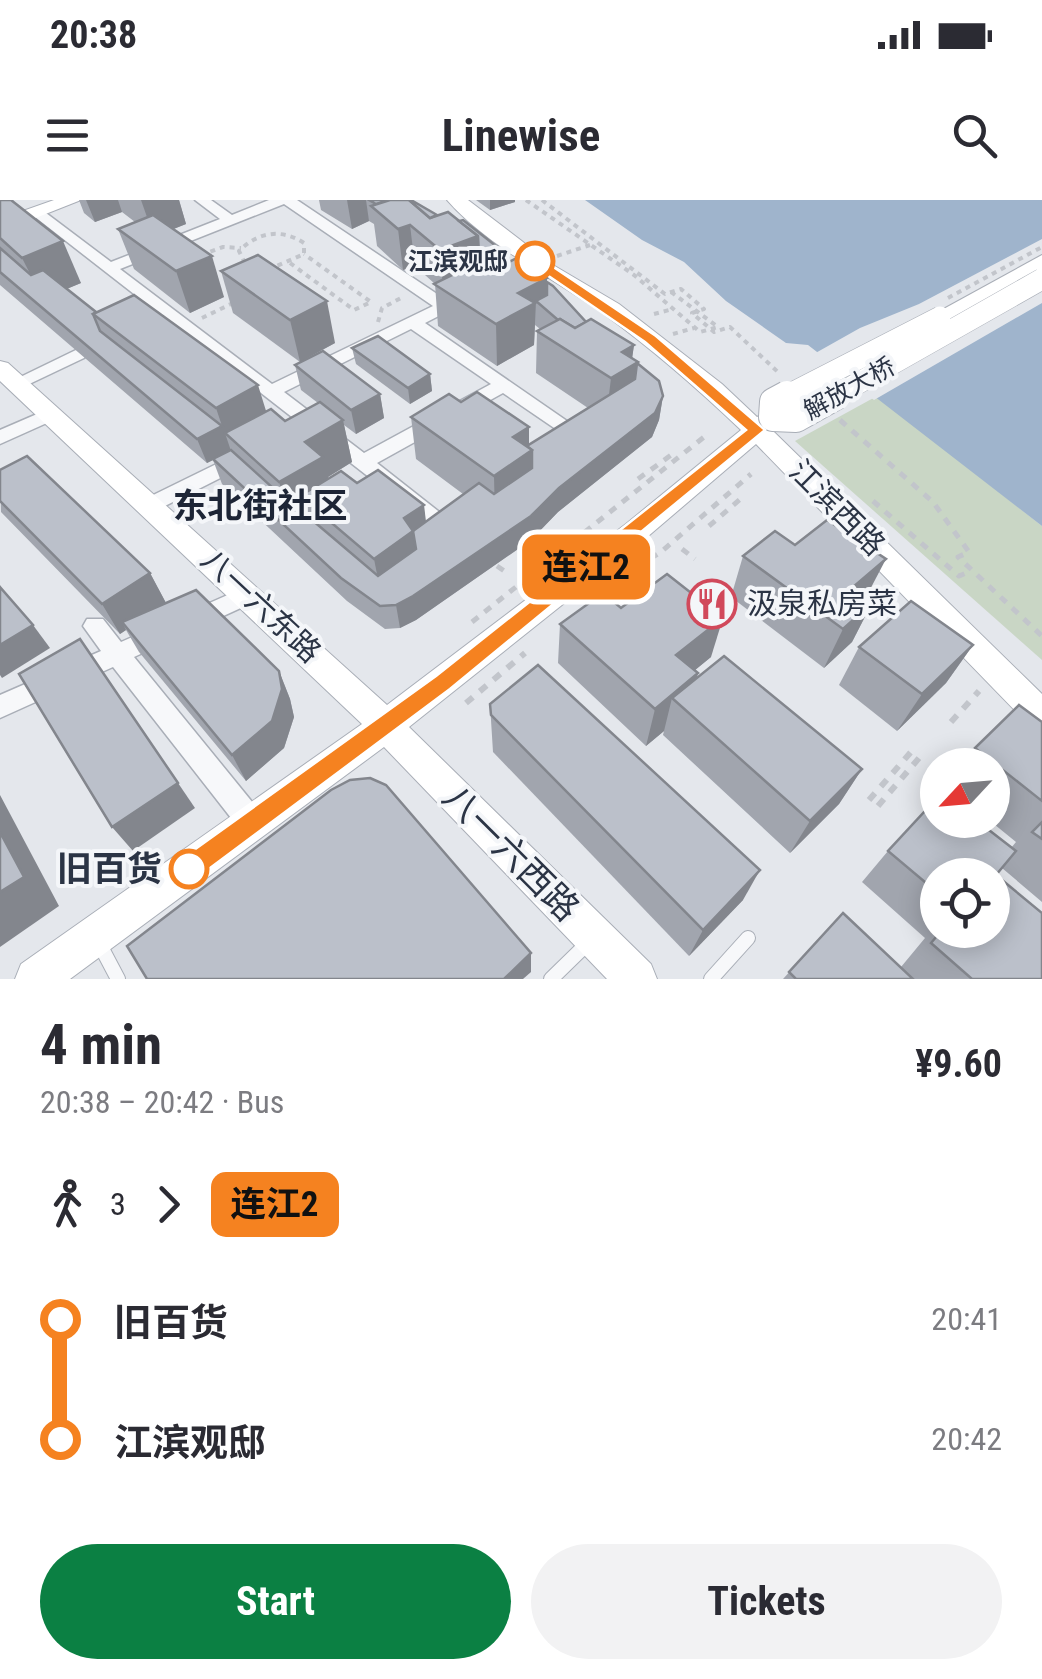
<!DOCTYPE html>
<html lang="en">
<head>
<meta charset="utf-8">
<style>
	:root { --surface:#fff; --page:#f2f2f3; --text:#2b2b33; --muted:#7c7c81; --accent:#0b8043 }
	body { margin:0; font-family:"Roboto Condensed","Noto Sans SC",sans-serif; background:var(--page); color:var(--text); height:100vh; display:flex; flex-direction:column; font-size:38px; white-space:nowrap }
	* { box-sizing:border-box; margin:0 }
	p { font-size:32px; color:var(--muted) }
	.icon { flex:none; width:55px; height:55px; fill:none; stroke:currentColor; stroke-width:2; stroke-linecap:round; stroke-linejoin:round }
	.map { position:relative; height:779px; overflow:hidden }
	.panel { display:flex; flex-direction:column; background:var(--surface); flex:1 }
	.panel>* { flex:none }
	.badge { padding:0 20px; border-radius:15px; font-size:35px; line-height:65px }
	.needle { width:65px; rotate:244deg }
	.controls { position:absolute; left:920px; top:548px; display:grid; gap:20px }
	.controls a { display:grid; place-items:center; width:90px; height:90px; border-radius:50%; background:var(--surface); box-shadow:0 5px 25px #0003; font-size:50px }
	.map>.badge { position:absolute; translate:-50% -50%; box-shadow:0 0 0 5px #fff }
	.legs { display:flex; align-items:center; gap:15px; height:110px; padding:0 40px; font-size:32px }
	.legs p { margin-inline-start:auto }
	.head { display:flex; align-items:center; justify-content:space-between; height:170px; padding:0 40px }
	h1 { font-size:55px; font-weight:700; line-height:75px }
	.cta { display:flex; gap:20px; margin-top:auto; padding:20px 40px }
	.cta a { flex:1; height:115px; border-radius:60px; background:var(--accent); color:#fff; font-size:40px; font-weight:700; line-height:115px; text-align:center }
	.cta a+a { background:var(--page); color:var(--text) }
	ul { padding:0 40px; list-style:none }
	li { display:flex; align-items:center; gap:35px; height:120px; font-size:38px }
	li i { display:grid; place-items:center; width:15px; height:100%; margin:0 12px; background:currentColor }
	li i::after { content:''; width:25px; height:25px; margin:-12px; border:8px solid; border-radius:50%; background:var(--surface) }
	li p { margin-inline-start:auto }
	li:first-child i { background:linear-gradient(#0000 50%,currentColor 0) }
	li:last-child i { background:linear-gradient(currentColor 50%,#0000 0) }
	.status { display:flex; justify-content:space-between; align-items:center; height:70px; padding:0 50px; background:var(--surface); direction:ltr }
	.status svg { height:28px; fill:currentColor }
	header { display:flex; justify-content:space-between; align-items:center; height:130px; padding:0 40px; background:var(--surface); font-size:45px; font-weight:700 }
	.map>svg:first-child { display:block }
	.green { fill:#c9d6c5 }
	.water { fill:#9fb4cc }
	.pier { fill:#e4e7ec }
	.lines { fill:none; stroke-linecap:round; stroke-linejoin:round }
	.lane-casing { stroke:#a9aeb7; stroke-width:16 }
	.street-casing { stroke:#a9aeb7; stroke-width:3 }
	.secondary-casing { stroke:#a9aeb7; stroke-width:2 }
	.path-far2 { stroke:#c2c5cb; stroke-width:4; stroke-dasharray:5 5; stroke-linecap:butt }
	.path-far1 { stroke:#c2c5cb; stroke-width:5; stroke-dasharray:8 8; stroke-linecap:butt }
	.path { stroke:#c2c5cb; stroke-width:6; stroke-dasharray:9 9; stroke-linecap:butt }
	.lane { stroke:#f7f8fa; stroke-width:14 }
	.street { fill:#f7f8fa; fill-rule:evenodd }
	.secondary { fill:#fff; fill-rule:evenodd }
	.secondary-bridge-far1-casing { stroke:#a9aeb7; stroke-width:22; stroke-linecap:butt }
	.secondary-bridge-casing { stroke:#a9aeb7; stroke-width:30; stroke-linecap:butt }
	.path-bridge { stroke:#c2c5cb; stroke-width:4; stroke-dasharray:5 5; stroke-linecap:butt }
	.secondary-bridge-far1 { stroke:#fff; stroke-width:21 }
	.secondary-bridge { stroke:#fff; stroke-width:28 }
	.wall { fill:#a1a5ae; fill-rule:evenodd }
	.shaded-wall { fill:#83868d }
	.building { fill:#bbc0ca; stroke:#83868d; stroke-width:2.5 }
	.line-1 { fill:#f58220; stroke:#fff; stroke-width:2.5 }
	.stop-1-dot { fill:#fff; stroke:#f58220; stroke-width:5 }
	.labels { text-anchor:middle; stroke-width:8; stroke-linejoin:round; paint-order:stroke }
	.far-stop-label { font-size:25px; font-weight:bold; fill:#2b3445; stroke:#f4f6f9; text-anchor:end }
	.far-street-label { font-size:25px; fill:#2b3445; stroke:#f4f6f9 }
	.street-label { font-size:30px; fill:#2b3445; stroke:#f4f6f9 }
	.poi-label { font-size:30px; fill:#2b3445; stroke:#f4f6f9; text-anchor:start }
	.quarter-label { font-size:35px; font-weight:bold; fill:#1d2536; stroke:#f4f6f9 }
	.near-street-label { font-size:35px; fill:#2b3445; stroke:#f4f6f9 }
	.near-stop-label { font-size:35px; font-weight:bold; fill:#2b3445; stroke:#f4f6f9; text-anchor:end }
</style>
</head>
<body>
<div class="status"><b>20:38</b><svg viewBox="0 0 49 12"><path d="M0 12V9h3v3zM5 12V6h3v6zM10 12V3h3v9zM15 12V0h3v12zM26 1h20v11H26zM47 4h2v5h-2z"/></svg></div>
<header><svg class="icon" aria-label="menu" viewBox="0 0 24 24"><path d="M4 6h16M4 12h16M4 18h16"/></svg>Linewise<svg class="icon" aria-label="search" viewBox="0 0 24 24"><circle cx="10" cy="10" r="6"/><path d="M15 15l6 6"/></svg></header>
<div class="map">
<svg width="1042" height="779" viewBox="0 0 1042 779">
	<rect width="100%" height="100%" fill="#e4e7ec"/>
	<!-- green -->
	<polygon class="green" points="877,196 1042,326 1042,460 795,241"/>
	<!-- water -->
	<polygon class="water" points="585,0 1042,0 1042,326 808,145 786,143 726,101 684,62 642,40"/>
	<!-- pier -->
	<polygon class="pier" points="1042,39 1042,103 874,200 812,155 860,128 919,104"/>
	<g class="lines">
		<!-- lane casing -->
		<g class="lane-casing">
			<g id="lane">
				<polyline points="99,743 118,779"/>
				<polyline points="551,779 591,740"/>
				<polyline points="711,779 748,738"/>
			</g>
		</g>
		<!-- street casing -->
		<g class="street-casing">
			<g id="street">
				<path d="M195,0h16l21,15 37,-15h28l149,100 22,-5v6l-43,22 155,107 -3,4h-14l-60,-41 -126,70 84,66 -3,5h-16l-412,-321 12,-3 69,52 109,-43zM284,4l149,102 -161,78 -152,-115zM411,129l80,55 -127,69 -80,-61z"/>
				<polygon points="78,149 87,154 84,158 23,187 17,189 8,183"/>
				<polygon points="51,208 60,214 58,218 0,244 0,230"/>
				<polygon points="245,250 252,252 255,257 252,262 157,310 150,312 140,305 143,300"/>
				<polygon points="248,386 256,389 259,395 256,401 134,457 262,614 266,623 262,632 252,636 242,632 113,467 0,518 0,495 101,451 83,426 87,419 103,419 121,442"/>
			</g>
		</g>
		<!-- secondary casing -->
		<g class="secondary-casing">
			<g id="secondary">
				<polygon points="54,0 81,0 0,32 0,19"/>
				<path d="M447,0h21l85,65 66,39 103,80 35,33 16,-8 9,2 4,6 -13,14 269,263v37l-12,-5 -274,-282 -110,94 -237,189 242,237 6,15h-50l-223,-232 -314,232h-55l6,-15 341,-240 -362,-343v-20l8,2 379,342 239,-181 115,-94c-43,-41 -89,-81 -137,-116 -50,-36 -116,-67 -157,-114z"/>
				<polygon points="1042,55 1042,69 948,122 932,122 929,117"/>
			</g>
		</g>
		<!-- path-far2 -->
		<g class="path-far2">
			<polyline points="542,0 665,94 681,89 704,109 692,113 714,132 730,127 780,174"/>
			<polyline points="201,55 223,47 241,48"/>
			<polyline points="557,56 590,45"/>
			<path d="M245,63l-6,-12c19,-19 42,-23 65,-8v11l-32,14"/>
			<polyline points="290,63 354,110 371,102 304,54"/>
			<polyline points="654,114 673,109"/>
			<polyline points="202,118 237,101"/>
			<polyline points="378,122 382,108 403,97"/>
			<polyline points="673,134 694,128"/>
		</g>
		<!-- path-far1 -->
		<g class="path-far1">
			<polyline points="840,220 933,302 969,352 958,357 1042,436"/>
			<polyline points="638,279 674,253"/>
			<polyline points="873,301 959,376 971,371"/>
			<polyline points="709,326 744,296"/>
			<polyline points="682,349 695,359"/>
			<polyline points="497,366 510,375"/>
			<polyline points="623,375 661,352 751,274"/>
			<polyline points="472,422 704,237"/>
		</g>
		<!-- path -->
		<g class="path">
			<polyline points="466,503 525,453"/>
			<polyline points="951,522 979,491"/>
			<polyline points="869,600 911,552"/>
			<polyline points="878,606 919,558"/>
		</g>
		<!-- lane -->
		<use href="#lane" class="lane"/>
		<!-- street -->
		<use href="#street" class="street"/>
		<!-- secondary -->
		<use href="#secondary" class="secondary"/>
		<!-- secondary-bridge-far1 casing -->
		<g class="secondary-bridge-far1-casing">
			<g id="secondary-bridge-far1">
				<polyline points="782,198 940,117"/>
				<polyline points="832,198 1042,79"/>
			</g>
		</g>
		<!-- secondary-bridge casing -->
		<g class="secondary-bridge-casing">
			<polyline id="secondary-bridge" points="787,195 774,202 773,217 796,218 837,195"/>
		</g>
		<!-- path-bridge -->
		<g class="path-bridge">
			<polyline points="526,0 634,75 700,132 718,127"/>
			<polyline points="671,92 718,127"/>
			<polyline points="948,98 1042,47"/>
		</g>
		<!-- secondary-bridge-far1 -->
		<use href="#secondary-bridge-far1" class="secondary-bridge-far1"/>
		<!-- secondary-bridge -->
		<use href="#secondary-bridge" class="secondary-bridge"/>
	</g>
	<!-- wall -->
	<g class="wall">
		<polygon points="0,0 14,0 12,1 81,83 66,89 96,112 266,211 285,221 318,203 301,190 295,165 380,194 384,218 356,234 344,225 352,262 328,277 328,279 357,283 426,322 463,294 416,259 411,217 461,202 529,227 529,245 588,208 536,173 537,131 540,129 535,125 534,145 497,166 438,126 435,84 415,66 403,70 377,46 374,24 369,21 352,29 321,10 319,0 411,0 497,68 547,82 586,122 634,145 632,158 638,162 637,163 663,196 659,220 652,237 558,312 531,340 416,420 400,428 385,429 347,401 222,284 213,260 207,263 0,85"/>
		<polygon points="79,0 179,0 186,24 173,29 224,97 190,113 134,69 118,29 135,22 122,12 95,22 84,13"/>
		<polygon points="476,0 515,0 515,2 490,10"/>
		<polygon points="221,71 335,143 300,162 233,113"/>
		<polygon points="352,148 430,174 432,191 410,204 356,164"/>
		<polygon points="0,270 150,373 166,403 279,471 290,499 294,517 284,548 246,581 139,452 126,430 120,434 1,312"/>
		<polygon points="743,356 866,398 872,403 852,442 824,468 731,397"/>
		<polygon points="621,408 711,457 695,470 698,473 697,478 862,569 839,604 790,653 663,535 664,531 646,546 558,463 560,424"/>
		<polygon points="973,445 946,483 897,531 839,485 859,447"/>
		<polygon points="490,504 743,700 689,756 493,552"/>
		<path d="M1042,522v180l-40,-34 -6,7 46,104h-259l60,-66 58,54 24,-29 -63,-56 26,-31 123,-3 5,-6 -27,-22h3v-55h-31l14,-17zM938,675l54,55h-54z"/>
	</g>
	<!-- shaded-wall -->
	<g class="shaded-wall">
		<polygon points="86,0 118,0 122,12 95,22"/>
		<polygon points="141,0 179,0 186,24 154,37"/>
		<polygon points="347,0 366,0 369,21 352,29"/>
		<polygon points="490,0 515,0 515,2 490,10"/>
		<polygon points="410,25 415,66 403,70 398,29"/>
		<polygon points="478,36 496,46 497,69 443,91 440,50"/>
		<polygon points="63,41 81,83 43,99 22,58"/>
		<polygon points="212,56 224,97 190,113 176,71"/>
		<polygon points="547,78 546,110 536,101 534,145 497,166 496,124 518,93"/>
		<polygon points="327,101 335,143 300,162 290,120"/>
		<polygon points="634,145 631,166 638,162 632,204 606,220 611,178 622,152"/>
		<polygon points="430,174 432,191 410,204 408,188"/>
		<polygon points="258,185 271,227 225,233 231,251 207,263 197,239 222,226 216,208"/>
		<polygon points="380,194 384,218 356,234 351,210"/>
		<polygon points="663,196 659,220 652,237 558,312 531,340 416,420 400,428 396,405 559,288"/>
		<polygon points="343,220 352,262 328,277 333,299 300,296 292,323 279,282 305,242"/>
		<polygon points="529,227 529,252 532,250 532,292 495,318 494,276 513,237"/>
		<polygon points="424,305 429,346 382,399 374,359 404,318"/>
		<polygon points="886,359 865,399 852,388"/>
		<polygon points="150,373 166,403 122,422 126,430 120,434 102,404"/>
		<polygon points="872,403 852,442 824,468 843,429"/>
		<polygon points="723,418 711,457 667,493 676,455"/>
		<polygon points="33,425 50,448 2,478 0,475 0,445"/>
		<polygon points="973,445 946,483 897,531 922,494"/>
		<polygon points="100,468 195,608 133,651 112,627"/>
		<polygon points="279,471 290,499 294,517 284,548 246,581 232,555"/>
		<polygon points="698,473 687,511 672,498 664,531 646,546 655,509"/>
		<polygon points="862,569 839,604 790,653 810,621"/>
		<polygon points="0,595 59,706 0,747"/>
		<polygon points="760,670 743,700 689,756 703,730"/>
		<polygon points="531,753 531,772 523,779 504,779"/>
	</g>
	<!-- building -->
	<g class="building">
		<polygon points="0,0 11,0 63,41 22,58 0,38"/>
		<polygon points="369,0 390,0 376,4"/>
		<polygon points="390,0 409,0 430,18 448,12 478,36 440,50 410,25 398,29 371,6"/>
		<polygon points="409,0 411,0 437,15 430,18"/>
		<polygon points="153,15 212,56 176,71 118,29"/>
		<polygon points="463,20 496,46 479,54 478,36 459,21"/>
		<polygon points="0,48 31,75 43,70 96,112 93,114 100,131 222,226 197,239 0,72"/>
		<polygon points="258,55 327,101 290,120 221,71"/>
		<polygon points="515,59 547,78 518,93 535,103 496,124 434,84 471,66 485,74"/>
		<polygon points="547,82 553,86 586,122 575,128 560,119 558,120 536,101 547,95"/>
		<polygon points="134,95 258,185 216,208 93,114"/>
		<polygon points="560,119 575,128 591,119 634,145 622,152 638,162 611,178 537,131"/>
		<polygon points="378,136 430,174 408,188 352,148"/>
		<polygon points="323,151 380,194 351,210 295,165"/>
		<polygon points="637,163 659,181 663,196 655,213 559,288 531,316 413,396 396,405 380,406 341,378 213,259 231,250 285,299 305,287 310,290 300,296 305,314 378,376 416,349 413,331 479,283 494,294 532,268 532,250 527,246 635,179"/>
		<polygon points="477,192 529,227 513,237 532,250 494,276 411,217 449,194 461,202"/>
		<polygon points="320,202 343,220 305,242 323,257 279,282 225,233 271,209 285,221"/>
		<polygon points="27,256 150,373 102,404 0,301 0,270"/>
		<polygon points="378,270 424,305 404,318 413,331 374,359 300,296 341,271 357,283"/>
		<polygon points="827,320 886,359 852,388 872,403 843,429 743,356 775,331 795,345"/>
		<polygon points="667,374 723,418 676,455 698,473 655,509 560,424 603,393 621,408"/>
		<polygon points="0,387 33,425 0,445"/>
		<polygon points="196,390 279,471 282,489 272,521 232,555 122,422"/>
		<polygon points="911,401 973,445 922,494 859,447"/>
		<polygon points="80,439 178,583 112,627 19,474"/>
		<polygon points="724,456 862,569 810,621 672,498"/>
		<polygon points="538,465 760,670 703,730 491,515 490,504"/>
		<polygon points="1019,505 1042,522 1042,601 975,548"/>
		<polygon points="370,578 386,585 531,753 504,779 147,779 127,746 331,590 350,580"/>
		<polygon points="938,597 938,620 976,620 1016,651 996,675 1042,713 1042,779 972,779 931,743 942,730 992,730 992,675 938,675 938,693 888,651"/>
		<polygon points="1042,622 1042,639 1032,632"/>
		<polygon points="0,632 24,677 0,692"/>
		<polygon points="843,713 913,779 796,779 789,772"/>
	</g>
	<!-- line-1 -->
	<polygon class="line-1" points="531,58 540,58 656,136 765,230 450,489 198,677 189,681 180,677 177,669 180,660 436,476 746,230 645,142 531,64"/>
	<!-- icons -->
	<defs>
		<g id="restaurant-ring" transform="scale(2.5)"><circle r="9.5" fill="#f4f6f9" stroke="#d1495b" stroke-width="1.5"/><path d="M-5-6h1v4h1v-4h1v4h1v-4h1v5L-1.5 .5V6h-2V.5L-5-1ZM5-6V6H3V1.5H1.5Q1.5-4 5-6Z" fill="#d1495b"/></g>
	</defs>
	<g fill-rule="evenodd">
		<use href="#restaurant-ring" x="712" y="404"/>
	</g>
	<!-- markers -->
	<g class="stop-1-dot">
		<circle cx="535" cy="61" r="18"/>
		<circle cx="189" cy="669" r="18"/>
	</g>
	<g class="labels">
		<!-- far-stop labels -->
		<g class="far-stop-label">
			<text x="508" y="70">江滨观邸</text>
		</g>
		<!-- far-street labels -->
		<g class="far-street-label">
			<text transform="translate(849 188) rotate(-29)" y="9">解放大桥</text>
		</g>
		<!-- street labels -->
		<g class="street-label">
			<text transform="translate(837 308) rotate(45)" y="10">江滨西路</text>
			<text transform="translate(261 406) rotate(43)" y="10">八一六东路</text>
		</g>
		<!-- poi labels -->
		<g class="poi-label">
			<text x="747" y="414">汲泉私房菜</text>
		</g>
		<!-- quarter labels -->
		<g class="quarter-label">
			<text x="260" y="318">东北街社区</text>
		</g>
		<!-- near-street labels -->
		<g class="near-street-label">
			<text transform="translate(511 653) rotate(45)" y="12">八一六西路</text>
		</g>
		<!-- near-stop labels -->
		<g class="near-stop-label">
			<text x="162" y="681">旧百货</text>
		</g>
	</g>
</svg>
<div class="controls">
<a><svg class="needle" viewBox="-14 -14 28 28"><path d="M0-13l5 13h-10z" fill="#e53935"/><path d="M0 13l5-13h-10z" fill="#7c7c81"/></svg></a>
<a><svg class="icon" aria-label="locate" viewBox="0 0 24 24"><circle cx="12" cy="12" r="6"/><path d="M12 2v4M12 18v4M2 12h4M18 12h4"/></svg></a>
</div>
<b class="badge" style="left:586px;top:367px;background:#f58220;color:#111">连江2</b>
</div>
<section class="panel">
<div class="head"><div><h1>4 min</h1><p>20:38 – 20:42 · Bus</p></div><b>¥9.60</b></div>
<div class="legs"><svg class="icon" aria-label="walk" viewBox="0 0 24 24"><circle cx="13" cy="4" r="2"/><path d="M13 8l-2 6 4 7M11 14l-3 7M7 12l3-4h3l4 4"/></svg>3<svg class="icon" aria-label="forward" viewBox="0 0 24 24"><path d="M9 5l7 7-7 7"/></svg><b class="badge" style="background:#f58220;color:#111">连江2</b></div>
<ul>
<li><i style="color:#f58220"></i><b>旧百货</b><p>20:41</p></li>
<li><i style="color:#f58220"></i><b>江滨观邸</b><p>20:42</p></li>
</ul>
<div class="cta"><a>Start</a><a>Tickets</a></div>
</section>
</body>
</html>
